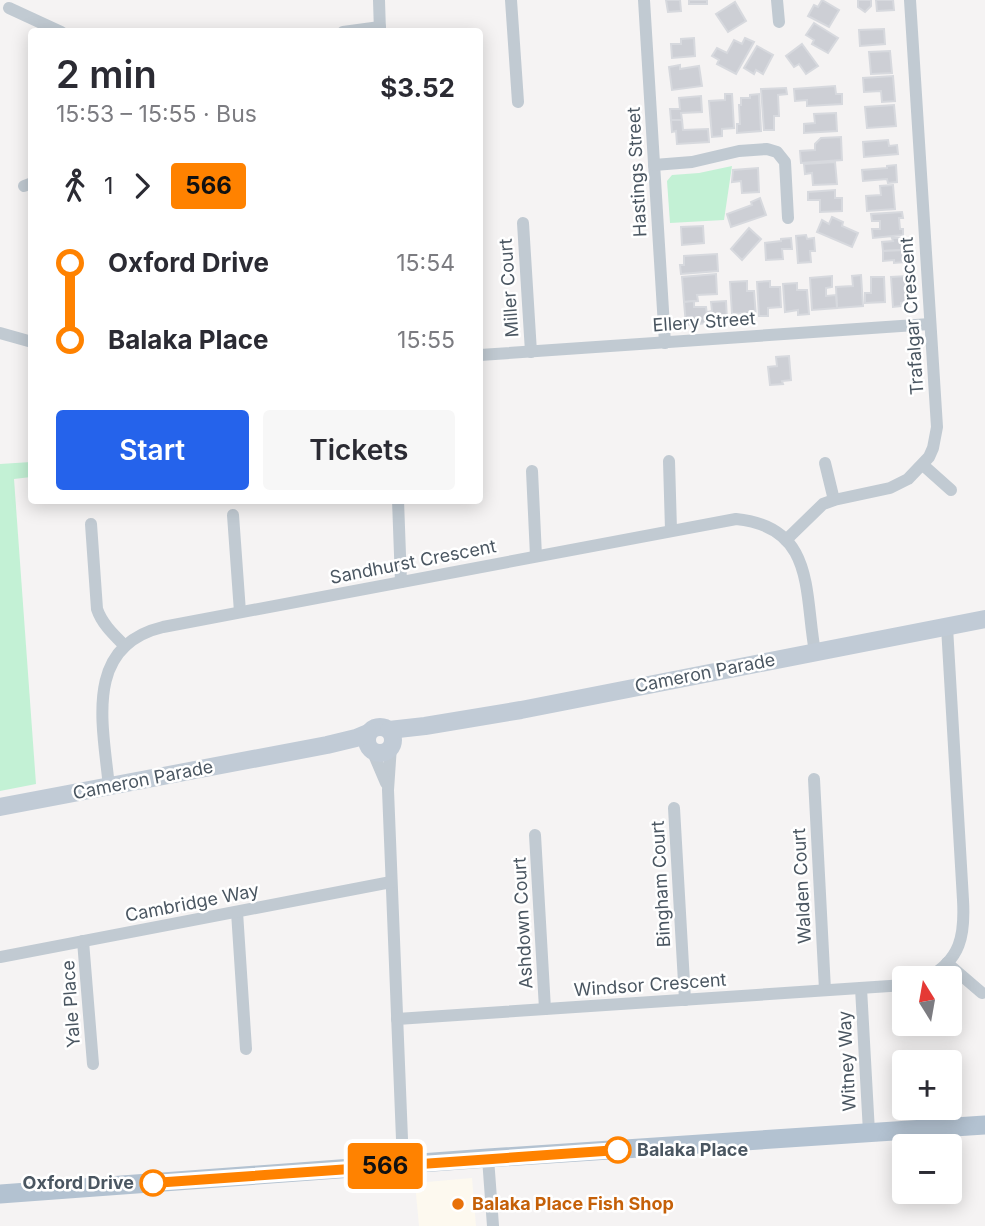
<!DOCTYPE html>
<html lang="en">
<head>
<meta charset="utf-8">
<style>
	:root { --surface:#fff; --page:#f7f7f7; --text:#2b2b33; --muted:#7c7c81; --accent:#2563eb }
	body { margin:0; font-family:Inter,sans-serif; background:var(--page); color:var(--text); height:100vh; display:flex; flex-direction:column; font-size:26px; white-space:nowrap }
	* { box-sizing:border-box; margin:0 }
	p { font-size:23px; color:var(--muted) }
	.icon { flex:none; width:38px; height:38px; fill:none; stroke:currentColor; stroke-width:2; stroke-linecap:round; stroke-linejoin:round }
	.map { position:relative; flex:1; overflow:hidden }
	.sheet { position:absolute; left:28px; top:28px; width:455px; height:476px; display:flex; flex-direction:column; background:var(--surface); border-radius:7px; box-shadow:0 4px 18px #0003 }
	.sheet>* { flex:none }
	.badge { padding:0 14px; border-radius:5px; font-size:24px; line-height:46px }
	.needle { width:46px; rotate:349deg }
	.buttons { position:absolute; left:892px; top:966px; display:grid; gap:14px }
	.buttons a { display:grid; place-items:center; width:70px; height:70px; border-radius:7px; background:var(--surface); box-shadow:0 4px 18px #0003; font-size:35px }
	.map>.badge { position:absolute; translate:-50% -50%; box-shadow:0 0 0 4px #fff }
	.legs { display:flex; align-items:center; gap:10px; height:77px; padding:0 28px; font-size:23px }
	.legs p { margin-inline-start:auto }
	.head { display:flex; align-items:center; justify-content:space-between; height:119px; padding:0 28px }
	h1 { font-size:38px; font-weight:600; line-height:52px }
	.primary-button { display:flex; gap:14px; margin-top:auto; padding:14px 28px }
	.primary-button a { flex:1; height:80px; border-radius:7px; background:var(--accent); color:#fff; font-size:28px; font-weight:600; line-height:80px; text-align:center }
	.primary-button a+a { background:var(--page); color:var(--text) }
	ul { padding:0 28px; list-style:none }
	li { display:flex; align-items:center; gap:24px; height:77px; font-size:26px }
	li i { display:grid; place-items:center; width:10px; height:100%; margin:0 9px; background:currentColor }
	li i::after { content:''; width:18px; height:18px; margin:-9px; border:5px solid; border-radius:50%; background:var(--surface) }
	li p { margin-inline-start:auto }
	li:first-child i { background:linear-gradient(#0000 50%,currentColor 0) }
	li:last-child i { background:linear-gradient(currentColor 50%,#0000 0) }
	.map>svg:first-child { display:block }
	.commercial { fill:#fdf9ef }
	.green { fill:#c3f1d5 }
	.building { fill:#cdcfd5; stroke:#d7d9de; stroke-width:2 }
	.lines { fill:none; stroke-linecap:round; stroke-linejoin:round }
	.street { stroke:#c1cad2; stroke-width:12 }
	.secondary { stroke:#c1cbd6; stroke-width:18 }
	.primary { stroke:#b3c2d1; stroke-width:19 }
	.line-1-casing { stroke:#fff; stroke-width:16 }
	.line-1 { stroke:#ff8200; stroke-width:10 }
	.stop-1-dot { fill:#fff; stroke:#ff8200; stroke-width:3.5 }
	.food-dot { fill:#e8710a; stroke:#fff; stroke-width:2.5 }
	.labels { text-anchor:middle; stroke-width:5; stroke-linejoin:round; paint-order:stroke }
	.street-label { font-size:18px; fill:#4a5661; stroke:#fff }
	.stop-label { font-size:18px; font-weight:bold; fill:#4a5661; stroke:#fff; text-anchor:start }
	.food-label { font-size:18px; font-weight:bold; fill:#c56008; stroke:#fff; text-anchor:start }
</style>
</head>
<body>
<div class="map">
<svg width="985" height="1226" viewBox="0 0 985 1226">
	<rect width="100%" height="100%" fill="#f5f3f3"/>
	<!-- commercial -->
	<polygon class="commercial" points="472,1178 476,1226 419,1226 415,1183"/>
	<!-- green -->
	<g class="green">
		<polygon points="732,166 724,220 670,223 667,181 672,175 699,173"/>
		<polygon points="31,462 31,477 14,479 36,784 0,791 0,464"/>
	</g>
	<!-- building -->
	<g class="building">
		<polygon points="666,0 680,0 681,11 668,12"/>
		<rect x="689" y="0" width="18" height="4"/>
		<polygon points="822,0 839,10 829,27 808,16 814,5 818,7"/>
		<polygon points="858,0 871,0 871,6 865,12 858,7"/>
		<polygon points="876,0 893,0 894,10 877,11"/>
		<polygon points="735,2 746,21 728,32 716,14"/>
		<polygon points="814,23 838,38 828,53 812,44 814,40 806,35"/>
		<polygon points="884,29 885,44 860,46 859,30"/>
		<polygon points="694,38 695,56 672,58 671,44 681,44 681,39"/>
		<polygon points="745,38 754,42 736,74 717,64 719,60 712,56 717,48 727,53 734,40 742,44"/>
		<polygon points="802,44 818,66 806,74 799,64 794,67 786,56"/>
		<polygon points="757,46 773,55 763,74 756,70 754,74 744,68"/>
		<polygon points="890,51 892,73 871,74 869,52"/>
		<polygon points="680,65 680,69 699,66 702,86 672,90 669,67"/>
		<polygon points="893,76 895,101 882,102 881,91 864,92 863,78"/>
		<polygon points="835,86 836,94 842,94 842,104 807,106 807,100 795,101 794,89"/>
		<polygon points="786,88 787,94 778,95 779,116 774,116 774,130 764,130 761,89"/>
		<polygon points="725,94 732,94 734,128 722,129 722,136 712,137 709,101 725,100"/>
		<polygon points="759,94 761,131 737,133 737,124 740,124 739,105 741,105 741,98 750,98 750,95"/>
		<polygon points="701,96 702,112 681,113 682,120 671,120 670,109 680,109 679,98"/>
		<polygon points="894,105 896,126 867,128 865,107"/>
		<polygon points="836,113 837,131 804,133 804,124 815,123 814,114"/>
		<polygon points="671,120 682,120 683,130 708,129 709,142 677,144 676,131 672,132"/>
		<polygon points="841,137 842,160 801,163 800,151 815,150 815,144 821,138"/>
		<polygon points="888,140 889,146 897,145 898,154 864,157 863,142"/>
		<polygon points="835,162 837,184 813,185 812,173 805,174 804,164"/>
		<polygon points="896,165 897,182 888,183 887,179 863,181 862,170 887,168 887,166"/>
		<polygon points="758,168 759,192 742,193 741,181 732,182 733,170"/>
		<polygon points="893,185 895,209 867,211 866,196 881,195 880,186"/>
		<polygon points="835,190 835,198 842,198 842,211 820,212 820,200 808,200 808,192"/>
		<polygon points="760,198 766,215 731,227 727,214 752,205 751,202"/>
		<polygon points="902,212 903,218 899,218 900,229 903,229 903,235 873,238 872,229 880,229 880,221 872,221 871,214"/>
		<polygon points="832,217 843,222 842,226 858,233 852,247 817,232 822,220 829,224"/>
		<polygon points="703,226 704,243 682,245 681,227"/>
		<polygon points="749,228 761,239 742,260 731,249"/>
		<polygon points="806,235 807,239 814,238 815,251 810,251 811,262 798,263 796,236"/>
		<polygon points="791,238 792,249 782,249 783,259 766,260 765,243 781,241 781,239"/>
		<polygon points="892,238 904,238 905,250 883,251 882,242 893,241"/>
		<polygon points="905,250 905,262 894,263 894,260 883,261 883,251"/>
		<polygon points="717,254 718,271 681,274 680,265 684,265 684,256"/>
		<polygon points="716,274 717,294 697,295 698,301 684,302 682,277"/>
		<polygon points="861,275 863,306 837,308 836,287 853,286 852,276"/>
		<polygon points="832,276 832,287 826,288 826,296 836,295 837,308 812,310 810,278"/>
		<polygon points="908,276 909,302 901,303 901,306 893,307 891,277"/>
		<polygon points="871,277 884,277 885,302 865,303 865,293 871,293"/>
		<polygon points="747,281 747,291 754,291 756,317 745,317 745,313 732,314 730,282"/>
		<polygon points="770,281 770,287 780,287 781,307 768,308 768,316 759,316 757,282"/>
		<polygon points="797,283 797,290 807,290 809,314 798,315 798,310 785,312 783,284"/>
		<polygon points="694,301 694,307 706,307 708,323 686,325 684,302"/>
		<polygon points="726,301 727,321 708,323 707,312 712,311 711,302"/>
		<polygon points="789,356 791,380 782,381 783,384 770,385 768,367 777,366 776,357"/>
	</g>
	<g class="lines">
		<!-- street -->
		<g class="street">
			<polyline points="379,0 380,32"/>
			<polyline points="511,0 518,102"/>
			<polyline points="644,0 665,343"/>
			<polyline points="777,0 779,22"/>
			<polyline points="9,8 61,32"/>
			<polyline points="343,32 380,27"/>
			<polyline points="654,165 692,162 739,151 767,149 777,152 785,162 788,218"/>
			<polyline points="24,186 32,183"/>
			<polyline points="523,223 531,352"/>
			<polyline points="0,333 32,342"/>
			<polyline points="480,355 930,324"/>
			<polyline points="669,461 671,530"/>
			<polyline points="825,463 834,500"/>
			<polyline points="923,465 951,490"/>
			<polyline points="532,471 536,556"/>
			<polyline points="398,500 401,582"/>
			<polyline points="233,515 240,612"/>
			<path d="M91,524l6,85c5,15 17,26 28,37"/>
			<polyline points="786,540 823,504 834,500 890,488 908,479 929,457 933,448 937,427 910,0"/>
			<polyline points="391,746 388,790 403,1164"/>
			<polyline points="372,750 386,783"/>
			<polyline points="814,779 825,990"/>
			<path d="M109,787c-6,-62 -26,-141 54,-160l573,-108c80,8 68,74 79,133"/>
			<polyline points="674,808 685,1000"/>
			<polyline points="535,835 545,1009"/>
			<polyline points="237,912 246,1049"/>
			<polyline points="83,941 93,1064"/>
			<polyline points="0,957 391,882"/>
			<polyline points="947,963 982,993"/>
			<path d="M927,978c34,-18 38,-43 36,-78l-16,-273"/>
			<polyline points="861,988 869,1132"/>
			<polyline points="397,1019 905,985"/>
			<polyline points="488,1158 493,1226"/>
		</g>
		<!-- secondary -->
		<g class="secondary">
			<circle cx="380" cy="740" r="13"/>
			<polyline points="389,730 425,726 521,710 985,619"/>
			<polyline points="0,807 327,745 356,738 368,733"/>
		</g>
		<!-- primary -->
		<polyline class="primary" points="0,1194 488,1158 985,1125"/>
	</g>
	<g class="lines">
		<!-- line-1 casing -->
		<g class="line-1-casing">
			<polyline id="line-1" points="153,1183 618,1150"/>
		</g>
		<!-- line-1 -->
		<use href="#line-1" class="line-1"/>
	</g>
	<!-- markers -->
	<g class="stop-1-dot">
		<circle cx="618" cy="1150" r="12"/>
		<circle cx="153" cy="1183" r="12"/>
	</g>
	<circle class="food-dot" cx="458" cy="1204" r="7"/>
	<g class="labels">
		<!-- street labels -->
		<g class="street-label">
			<text transform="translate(637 172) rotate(-93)" y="6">Hastings Street</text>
			<text transform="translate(509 288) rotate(-94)" y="6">Miller Court</text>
			<text transform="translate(912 316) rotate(-94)" y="6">Trafalgar Crescent</text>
			<text transform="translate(704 322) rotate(-4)" y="6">Ellery Street</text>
			<text transform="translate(413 562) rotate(-11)" y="6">Sandhurst Crescent</text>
			<text transform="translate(705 673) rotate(-11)" y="6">Cameron Parade</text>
			<text transform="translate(143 780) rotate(-11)" y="6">Cameron Parade</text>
			<text transform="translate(661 884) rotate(-93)" y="6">Bingham Court</text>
			<text transform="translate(802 886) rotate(-93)" y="6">Walden Court</text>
			<text transform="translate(192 903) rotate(-11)" y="6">Cambridge Way</text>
			<text transform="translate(523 923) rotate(-93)" y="6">Ashdown Court</text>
			<text transform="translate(650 985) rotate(-4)" y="6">Windsor Crescent</text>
			<text transform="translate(71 1004) rotate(-94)" y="6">Yale Place</text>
			<text transform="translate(847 1061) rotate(-93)" y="6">Witney Way</text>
		</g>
		<!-- stop labels -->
		<g class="stop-label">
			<text x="637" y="1156">Balaka Place</text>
			<text x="134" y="1189" text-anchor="end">Oxford Drive</text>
		</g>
		<!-- food labels -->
		<g class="food-label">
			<text x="472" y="1210">Balaka Place Fish Shop</text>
		</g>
	</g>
</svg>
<div class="buttons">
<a><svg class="needle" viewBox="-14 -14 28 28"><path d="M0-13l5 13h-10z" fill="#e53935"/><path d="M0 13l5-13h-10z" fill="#7c7c81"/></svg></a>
<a>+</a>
<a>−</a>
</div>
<b class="badge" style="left:385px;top:1166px;background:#ff8200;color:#111">566</b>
<section class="sheet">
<div class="head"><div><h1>2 min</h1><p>15:53 – 15:55 · Bus</p></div><b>$3.52</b></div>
<div class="legs"><svg class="icon" aria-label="walk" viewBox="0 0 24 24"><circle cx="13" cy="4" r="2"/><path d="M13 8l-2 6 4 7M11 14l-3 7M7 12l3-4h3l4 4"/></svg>1<svg class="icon" aria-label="forward" viewBox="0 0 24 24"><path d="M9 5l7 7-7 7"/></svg><b class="badge" style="background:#ff8200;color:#111">566</b></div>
<ul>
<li><i style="color:#ff8200"></i><b>Oxford Drive</b><p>15:54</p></li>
<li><i style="color:#ff8200"></i><b>Balaka Place</b><p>15:55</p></li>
</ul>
<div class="primary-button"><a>Start</a><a>Tickets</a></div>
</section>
</div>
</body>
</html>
